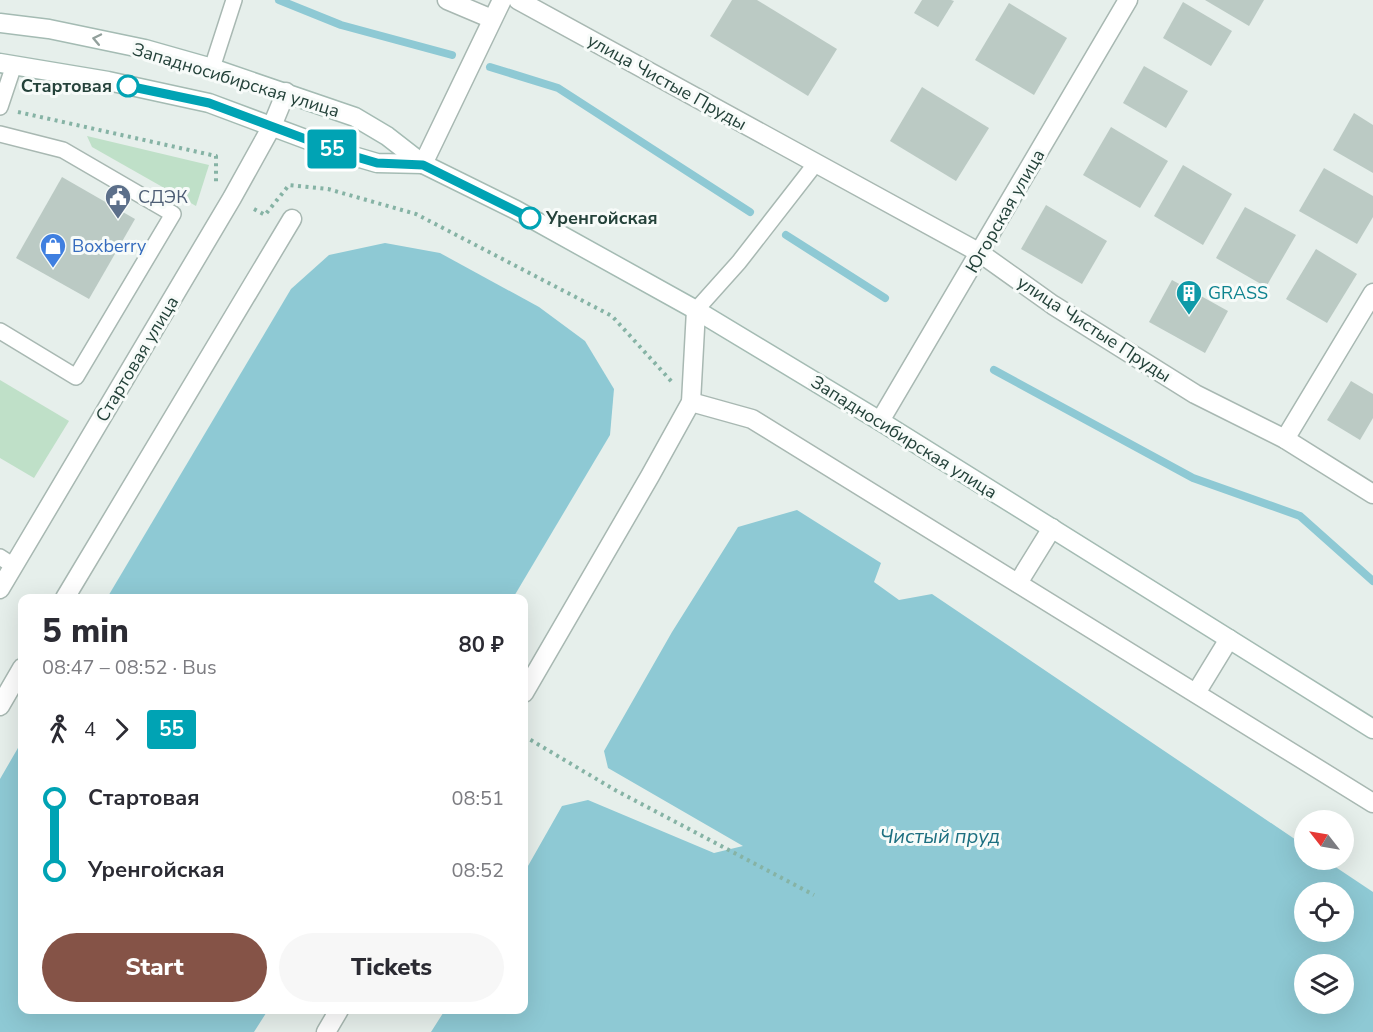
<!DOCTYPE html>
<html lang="en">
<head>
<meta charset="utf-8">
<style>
	:root { --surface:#fff; --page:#f7f7f7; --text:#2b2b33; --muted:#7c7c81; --accent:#855347 }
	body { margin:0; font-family:"Nunito Sans",sans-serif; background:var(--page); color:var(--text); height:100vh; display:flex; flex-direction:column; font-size:22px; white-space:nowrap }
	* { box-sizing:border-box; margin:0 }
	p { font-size:20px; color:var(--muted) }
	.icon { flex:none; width:33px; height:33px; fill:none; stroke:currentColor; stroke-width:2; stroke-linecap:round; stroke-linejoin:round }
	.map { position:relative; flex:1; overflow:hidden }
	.drawer { position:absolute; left:18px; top:594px; width:510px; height:420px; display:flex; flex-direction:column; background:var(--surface); border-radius:12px; box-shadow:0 6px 24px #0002 }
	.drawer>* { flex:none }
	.badge { padding:0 12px; border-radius:4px; font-size:21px; line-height:39px }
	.needle { width:39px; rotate:301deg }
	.fabs { position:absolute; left:1294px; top:810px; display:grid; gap:12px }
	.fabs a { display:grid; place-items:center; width:60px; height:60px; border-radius:50%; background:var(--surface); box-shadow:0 6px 24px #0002; font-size:30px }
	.map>.badge { position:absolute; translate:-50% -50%; box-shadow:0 0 0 3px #fff }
	.legs { display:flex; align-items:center; gap:9px; height:66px; padding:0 24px; font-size:20px }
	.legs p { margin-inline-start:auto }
	.summary { display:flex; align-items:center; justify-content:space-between; height:102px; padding:0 24px }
	h1 { font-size:33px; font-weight:800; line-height:45px }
	.button { display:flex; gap:12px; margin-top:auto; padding:12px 24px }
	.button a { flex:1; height:69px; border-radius:36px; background:var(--accent); color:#fff; font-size:24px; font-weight:800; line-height:69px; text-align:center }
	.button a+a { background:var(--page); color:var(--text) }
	ul { padding:0 24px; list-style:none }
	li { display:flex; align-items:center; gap:21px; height:72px; font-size:22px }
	li i { display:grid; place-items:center; width:9px; height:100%; margin:0 8px; background:currentColor }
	li i::after { content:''; width:15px; height:15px; margin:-8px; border:4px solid; border-radius:50%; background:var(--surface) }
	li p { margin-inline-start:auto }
	li:first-child i { background:linear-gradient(#0000 50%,currentColor 0) }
	li:last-child i { background:linear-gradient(currentColor 50%,#0000 0) }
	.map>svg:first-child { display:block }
	.green { fill:#bfe0c8 }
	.water { fill:#8ec9d4; fill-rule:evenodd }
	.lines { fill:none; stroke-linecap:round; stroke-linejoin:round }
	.stream { stroke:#8ec9d4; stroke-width:8 }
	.building { fill:#bbcac4 }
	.service-casing { stroke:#a8b8b2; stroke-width:18 }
	.minor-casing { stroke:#a8b8b2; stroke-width:21 }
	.secondary-casing { stroke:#a4bbb3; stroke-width:21 }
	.path { stroke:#86b3a5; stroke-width:4; stroke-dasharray:3 4.5; stroke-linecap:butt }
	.service { stroke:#fff; stroke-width:15 }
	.minor { stroke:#fff; stroke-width:18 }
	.secondary { stroke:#fff; stroke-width:18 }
	.oneway { stroke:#92a09c }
	.line-1-casing { stroke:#fff; stroke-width:14 }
	.line-1 { stroke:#00a3b4; stroke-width:9 }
	.stop-1-dot { fill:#fff; stroke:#00a3b4; stroke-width:3 }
	.labels { text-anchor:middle; stroke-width:6; stroke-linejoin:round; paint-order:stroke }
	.street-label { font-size:18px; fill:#24423a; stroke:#f7fbf9 }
	.stop-label { font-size:18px; font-weight:bold; fill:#24423a; stroke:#f7fbf9; text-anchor:end }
	.service-label { font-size:18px; fill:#4e5e75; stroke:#f7fbf9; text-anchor:start }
	.shop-label { font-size:18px; fill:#366cbe; stroke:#f7fbf9; text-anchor:start }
	.culture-label { font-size:18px; fill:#0d838f; stroke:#f7fbf9; text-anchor:start }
	.water-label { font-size:20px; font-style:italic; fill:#1c6f80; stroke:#f7fbf9 }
</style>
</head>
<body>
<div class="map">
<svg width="1373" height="1032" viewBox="0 0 1373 1032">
	<rect width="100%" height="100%" fill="#e6efeb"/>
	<!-- green -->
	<g class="green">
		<polygon points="87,136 209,165 196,206 92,147"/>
		<polygon points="0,380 69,421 34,478 0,458"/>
	</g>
	<!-- water -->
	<g class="water">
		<polygon points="385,243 440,253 539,307 585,341 614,389 610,435 513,598 107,598 291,289 329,255"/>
		<path d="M797,510l84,53 -7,19 25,18 33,-6 373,252v14h20l48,32v140h-942l14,-22h79v-137l38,-67 26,-6 126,53 29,-7 -135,-78 -4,-17 68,-119 66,-105zM1305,892h39v40h-39zM1305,964h39v40h-39z"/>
		<polygon points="22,741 22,1010 268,1010 254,1032 0,1032 0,779"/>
	</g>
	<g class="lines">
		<!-- stream -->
		<g class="stream">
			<polyline points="279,0 341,25 452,55"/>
			<polyline points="490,67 558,88 750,212"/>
			<polyline points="786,235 885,298"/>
			<polyline points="994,370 1193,478 1300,516 1373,581"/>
		</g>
	</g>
	<!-- building -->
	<g class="building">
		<polygon points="732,0 757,0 837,49 808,96 710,36"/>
		<polygon points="922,0 951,0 954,1 938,27 914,13"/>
		<polygon points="1205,0 1264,0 1249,26"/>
		<polygon points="1183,2 1232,31 1211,66 1163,38"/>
		<polygon points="1009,3 1067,38 1034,95 975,60"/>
		<polygon points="1144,66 1188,91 1166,128 1123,103"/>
		<polygon points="922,87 989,128 956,181 890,141"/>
		<polygon points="1354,113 1373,125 1373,173 1333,150"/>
		<polygon points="1111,127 1168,161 1140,208 1083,175"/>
		<polygon points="1183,165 1232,194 1203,245 1154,216"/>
		<polygon points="1324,168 1373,196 1373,217 1357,244 1299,211"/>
		<polygon points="62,177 135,219 89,299 16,258"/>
		<polygon points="1046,205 1107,241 1082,284 1021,249"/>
		<polygon points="1245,207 1296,235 1266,287 1216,258"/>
		<polygon points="1316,249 1357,274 1327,323 1286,299"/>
		<polygon points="1172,280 1228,311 1205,353 1149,322"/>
		<polygon points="1351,381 1373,394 1373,418 1360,440 1327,420"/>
	</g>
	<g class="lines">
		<!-- service casing -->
		<g class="service-casing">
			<g id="service">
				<polyline points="212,68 234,0"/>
				<polyline points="0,107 14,65"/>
				<polyline points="0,134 63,150 173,214 76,377 0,331"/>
				<polyline points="696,310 739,262 816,163"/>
				<polyline points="0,557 14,566"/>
			</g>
		</g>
		<!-- minor casing -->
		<g class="minor-casing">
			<g id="minor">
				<polyline points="447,0 492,19"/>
				<polyline points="518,0 980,253 1053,305 1195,394 1285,439 1373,494"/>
				<polyline points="423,164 502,0"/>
				<polyline points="691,402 752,419 1373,803"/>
				<polyline points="880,421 1128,0"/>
				<polyline points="1285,439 1373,293"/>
				<polyline points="1018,583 1052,528"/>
				<polyline points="0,589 232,198 272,126 286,92"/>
				<polyline points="65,598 292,219"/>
				<polyline points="524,693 650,476 691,402 696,310"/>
				<polyline points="1196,693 1229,639"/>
				<polyline points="0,706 22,668"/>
				<polyline points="326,1032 339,1010"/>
			</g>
		</g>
		<!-- secondary casing -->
		<g class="secondary-casing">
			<g id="secondary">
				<polyline points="0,23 49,29 145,49 212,68 355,117 387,136 423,164 516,210 696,310 880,421 1373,729"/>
				<polyline points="0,63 108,81 209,103 343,153 377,163 423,164"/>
			</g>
		</g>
		<!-- path -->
		<g class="path">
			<polyline points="18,112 216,156 216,183"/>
			<polyline points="254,209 265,215 289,185 328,189 416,214 612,316 672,382"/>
			<polyline points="524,736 615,790 814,895"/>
		</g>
		<!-- service -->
		<use href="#service" class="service"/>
		<!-- minor -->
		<use href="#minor" class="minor"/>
		<!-- secondary -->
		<use href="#secondary" class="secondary"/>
	</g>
	<!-- one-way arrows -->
	<defs><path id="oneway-chevron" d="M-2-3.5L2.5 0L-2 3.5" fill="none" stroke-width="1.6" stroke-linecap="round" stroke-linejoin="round" transform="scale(1.5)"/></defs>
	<use class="oneway" href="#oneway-chevron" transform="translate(97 39) rotate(-168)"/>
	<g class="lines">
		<!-- line-1 casing -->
		<g class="line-1-casing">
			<polyline id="line-1" points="128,86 209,103 343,153 377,163 423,165 530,218"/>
		</g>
		<!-- line-1 -->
		<use href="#line-1" class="line-1"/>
	</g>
	<!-- icons -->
	<defs>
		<g id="civic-pin" transform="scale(1.35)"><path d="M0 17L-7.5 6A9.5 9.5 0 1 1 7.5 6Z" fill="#5c6f8a" stroke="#f7fbf9"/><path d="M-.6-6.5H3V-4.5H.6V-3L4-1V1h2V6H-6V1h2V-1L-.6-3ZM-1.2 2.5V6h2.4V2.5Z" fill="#fff"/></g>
		<g id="shop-pin" transform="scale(1.35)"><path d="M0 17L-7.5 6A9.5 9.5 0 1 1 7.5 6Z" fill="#3f7fe0" stroke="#f7fbf9"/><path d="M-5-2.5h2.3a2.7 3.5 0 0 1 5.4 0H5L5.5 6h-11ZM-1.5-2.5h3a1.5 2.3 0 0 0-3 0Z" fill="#fff"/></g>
		<g id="building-pin" transform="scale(1.35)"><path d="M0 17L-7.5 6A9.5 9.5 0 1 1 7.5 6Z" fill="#0f9aa8" stroke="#f7fbf9"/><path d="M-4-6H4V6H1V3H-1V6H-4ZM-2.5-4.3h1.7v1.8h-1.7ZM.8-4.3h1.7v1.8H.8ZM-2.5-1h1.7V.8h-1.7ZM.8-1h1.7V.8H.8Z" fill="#fff"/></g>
	</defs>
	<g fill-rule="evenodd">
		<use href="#civic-pin" x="118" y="197"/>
		<use href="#shop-pin" x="53" y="246"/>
		<use href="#building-pin" x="1189" y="293"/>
	</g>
	<!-- markers -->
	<g class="stop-1-dot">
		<circle cx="128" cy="86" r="10"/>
		<circle cx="530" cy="218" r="10"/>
	</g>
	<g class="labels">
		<!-- street labels -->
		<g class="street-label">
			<text transform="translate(236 80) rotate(17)" y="6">Западносибирская улица</text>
			<text transform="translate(667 82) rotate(29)" y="6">улица Чистые Пруды</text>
			<text transform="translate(1005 211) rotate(-60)" y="6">Югорская улица</text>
			<text transform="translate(1094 329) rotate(33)" y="6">улица Чистые Пруды</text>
			<text transform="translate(137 359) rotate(-59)" y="6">Стартовая улица</text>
			<text transform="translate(904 437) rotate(32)" y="6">Западносибирская улица</text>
		</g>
		<!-- stop labels -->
		<g class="stop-label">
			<text x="112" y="92">Стартовая</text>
			<text x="546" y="224" text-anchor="start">Уренгойская</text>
		</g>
		<!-- service labels -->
		<g class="service-label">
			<text x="138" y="203">СДЭК</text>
		</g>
		<!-- shop labels -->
		<g class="shop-label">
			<text x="72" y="252">Boxberry</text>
		</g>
		<!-- culture labels -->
		<g class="culture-label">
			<text x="1208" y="299">GRASS</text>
		</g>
		<!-- water labels -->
		<g class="water-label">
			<text x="940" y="843">Чистый пруд</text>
		</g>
	</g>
</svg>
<div class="fabs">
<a><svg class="needle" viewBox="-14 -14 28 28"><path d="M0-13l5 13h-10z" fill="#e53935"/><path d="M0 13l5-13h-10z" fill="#7c7c81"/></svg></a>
<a><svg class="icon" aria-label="locate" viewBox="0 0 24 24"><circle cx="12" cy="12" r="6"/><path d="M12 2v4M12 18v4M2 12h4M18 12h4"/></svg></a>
<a><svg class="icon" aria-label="layers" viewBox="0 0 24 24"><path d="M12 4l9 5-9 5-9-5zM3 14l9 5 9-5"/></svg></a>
</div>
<b class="badge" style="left:332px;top:149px;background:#00a3b4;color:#fff">55</b>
<section class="drawer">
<div class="summary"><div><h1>5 min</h1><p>08:47 – 08:52 · Bus</p></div><b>80 ₽</b></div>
<div class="legs"><svg class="icon" aria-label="walk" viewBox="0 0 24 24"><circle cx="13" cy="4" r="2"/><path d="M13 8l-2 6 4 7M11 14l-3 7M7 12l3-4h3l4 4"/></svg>4<svg class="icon" aria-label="forward" viewBox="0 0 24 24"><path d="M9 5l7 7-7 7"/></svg><b class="badge" style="background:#00a3b4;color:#fff">55</b></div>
<ul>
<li><i style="color:#00a3b4"></i><b>Стартовая</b><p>08:51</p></li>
<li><i style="color:#00a3b4"></i><b>Уренгойская</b><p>08:52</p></li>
</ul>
<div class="button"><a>Start</a><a>Tickets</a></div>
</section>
</div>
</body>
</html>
